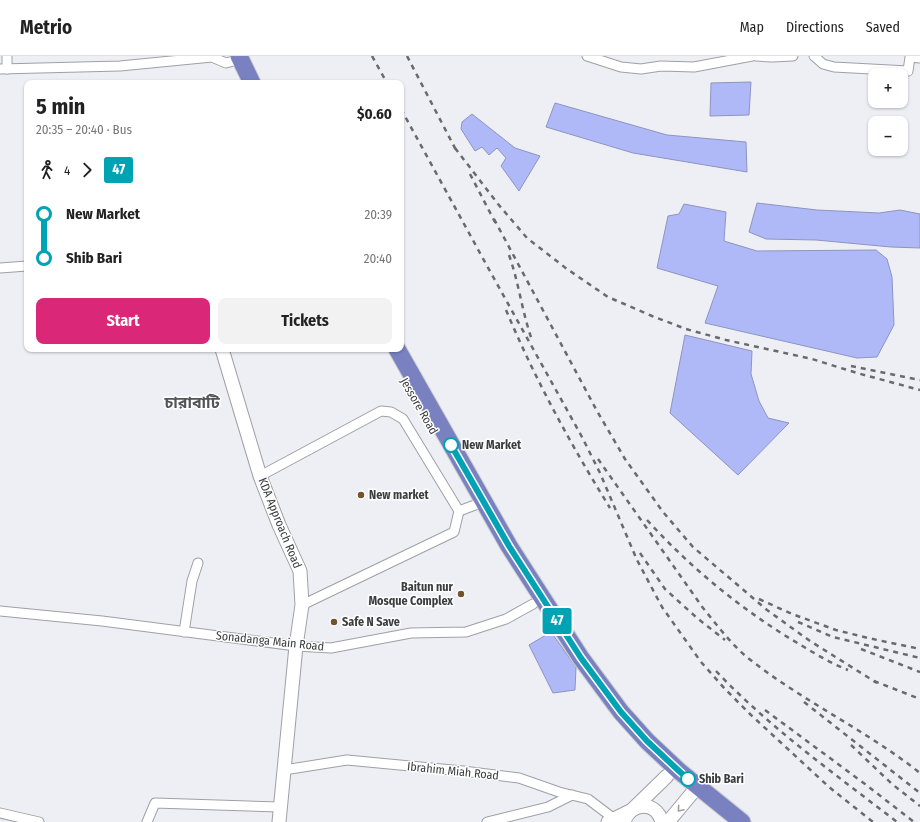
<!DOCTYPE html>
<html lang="en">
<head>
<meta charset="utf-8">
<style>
	:root { --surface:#fff; --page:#f2f2f2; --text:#222; --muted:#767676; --line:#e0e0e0; --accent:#db2777 }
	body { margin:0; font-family:"Fira Sans Condensed","Noto Sans Bengali",sans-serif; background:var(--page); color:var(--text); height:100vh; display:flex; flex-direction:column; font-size:15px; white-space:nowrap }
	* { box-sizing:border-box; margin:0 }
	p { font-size:13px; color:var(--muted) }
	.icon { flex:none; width:22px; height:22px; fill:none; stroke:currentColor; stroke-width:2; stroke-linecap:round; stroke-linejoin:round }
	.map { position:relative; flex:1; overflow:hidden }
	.panel { position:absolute; left:24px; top:24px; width:380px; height:272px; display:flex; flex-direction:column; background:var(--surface); border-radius:8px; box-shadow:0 1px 3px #0004 }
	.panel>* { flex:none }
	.badge { padding:0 8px; border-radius:3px; font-size:14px; line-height:26px }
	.tools { position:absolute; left:868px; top:12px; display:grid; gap:8px }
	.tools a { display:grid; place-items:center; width:40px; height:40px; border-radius:8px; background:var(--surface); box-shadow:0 1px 3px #0004; font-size:20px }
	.map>.badge { position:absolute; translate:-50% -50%; box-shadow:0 0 0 2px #fff }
	.legs { display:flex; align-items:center; gap:6px; height:44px; padding:0 12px; font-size:13px }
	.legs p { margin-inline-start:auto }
	.overview { display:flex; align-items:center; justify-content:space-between; height:68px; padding:0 12px }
	h1 { font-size:22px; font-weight:700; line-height:30px }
	.action { display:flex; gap:8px; margin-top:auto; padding:8px 12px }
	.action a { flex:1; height:46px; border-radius:8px; background:var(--accent); color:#fff; font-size:16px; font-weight:700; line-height:46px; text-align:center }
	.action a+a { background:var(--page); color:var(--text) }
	ul { padding:0 12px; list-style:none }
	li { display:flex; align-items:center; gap:14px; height:44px; font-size:15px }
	li i { display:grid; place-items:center; width:6px; height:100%; margin:0 5px; background:currentColor }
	li i::after { content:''; width:10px; height:10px; margin:-5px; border:3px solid; border-radius:50%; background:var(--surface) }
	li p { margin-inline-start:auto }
	li:first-child i { background:linear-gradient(#0000 50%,currentColor 0) }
	li:last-child i { background:linear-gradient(currentColor 50%,#0000 0) }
	header { display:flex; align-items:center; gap:24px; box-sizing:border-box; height:56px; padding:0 20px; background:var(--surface); border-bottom:1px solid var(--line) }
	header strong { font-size:19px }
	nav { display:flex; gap:22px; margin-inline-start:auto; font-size:14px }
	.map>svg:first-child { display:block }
	.water { fill:#b0b9f7; stroke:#8d94c0 }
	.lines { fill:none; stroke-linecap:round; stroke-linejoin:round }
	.street-casing { stroke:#9fa0a5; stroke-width:11 }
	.secondary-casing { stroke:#9fa0a5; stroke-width:15 }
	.highway-casing { stroke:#cccdcd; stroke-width:19 }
	.street { stroke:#fff; stroke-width:9 }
	.secondary { stroke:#fff; stroke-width:13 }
	.highway { stroke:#7981c1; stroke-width:17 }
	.rail { stroke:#696a6d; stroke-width:2.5; stroke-dasharray:5 5; stroke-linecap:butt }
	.oneway { stroke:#9e9e9f }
	.line-1-casing { stroke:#fff; stroke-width:9 }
	.line-1 { stroke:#00a3b4; stroke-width:6 }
	.stop-1-dot { fill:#fff; stroke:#00a3b4; stroke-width:2 }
	.poi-dot { fill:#75522b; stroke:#fff; stroke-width:1.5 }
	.labels { text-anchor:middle; stroke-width:3; stroke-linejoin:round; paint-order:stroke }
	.street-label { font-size:12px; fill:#3c3d3f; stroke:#fff }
	.stop-label { font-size:12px; font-weight:bold; fill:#3c3d3f; stroke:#fff; text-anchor:start }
	.poi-label { font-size:12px; font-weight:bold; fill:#3c3d3f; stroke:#fff; text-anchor:start }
	.district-label { font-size:16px; font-weight:bold; fill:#535459; stroke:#fff }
</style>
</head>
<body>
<header>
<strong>Metrio</strong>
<nav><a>Map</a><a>Directions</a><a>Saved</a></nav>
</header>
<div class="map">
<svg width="920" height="766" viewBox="0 0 920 766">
	<rect width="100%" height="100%" fill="#eeeff5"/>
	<!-- water -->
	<g class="water">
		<polygon points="751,26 749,59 710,60 711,27"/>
		<polygon points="555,47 667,79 746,86 747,116 633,97 546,71"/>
		<polygon points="472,58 515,92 540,100 519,135 501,110 506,102 497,92 489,99 482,91 475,95 461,73 462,66"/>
		<polygon points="757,147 817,154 879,157 900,154 920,158 920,192 891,191 816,184 766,183 749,176"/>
		<polygon points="684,148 726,156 724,185 757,195 876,194 887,203 892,221 894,269 877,301 857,302 705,267 718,230 657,212 668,160 679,158"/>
		<polygon points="685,279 752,295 751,318 759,345 768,362 789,367 738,419 670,357"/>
		<polygon points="551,576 576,611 575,634 553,637 529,589"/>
	</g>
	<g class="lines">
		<!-- street casing -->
		<g class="street-casing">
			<g id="street">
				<polyline points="7,0 7,13"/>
				<polyline points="587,0 621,11 641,13 661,10 694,11 752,0"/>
				<polyline points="756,0 772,1 793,0"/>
				<polyline points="814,0 823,8 834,11 908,15 910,1 920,2"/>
				<polyline points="0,13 120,10 212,1 226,7 241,3"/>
				<polyline points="0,212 27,210"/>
				<polyline points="260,420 381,355 391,356 403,363 459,455 454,476 302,549"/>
				<polyline points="459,455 475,449"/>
				<polyline points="0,555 102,565 296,590 331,592 411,577 466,576 506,563 533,548"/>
				<polyline points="184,576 192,525 198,507"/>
				<polyline points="284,714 347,704 463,715 519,722 559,736 588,743 613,762"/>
				<polyline points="0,757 39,766"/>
				<polyline points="147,766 155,747 280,751"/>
				<polyline points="487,766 548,751 572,739"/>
			</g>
		</g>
		<!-- secondary casing -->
		<g class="secondary-casing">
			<g id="secondary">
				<polyline points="222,293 260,420 279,469 300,515 302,549 296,590 279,766"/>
				<polyline points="633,753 667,720"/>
				<polyline points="608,766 630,755"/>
				<path d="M624,766c6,-20 32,-22 38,0"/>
				<polyline points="668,766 698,730"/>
			</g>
		</g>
		<!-- highway casing -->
		<g class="highway-casing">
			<g id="highway">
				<polyline points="239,0 252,27"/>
				<polyline points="397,293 509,490 581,602 621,656 647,685 679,715 742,766"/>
			</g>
		</g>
		<!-- street -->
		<use href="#street" class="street"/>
		<!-- secondary -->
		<use href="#secondary" class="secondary"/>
		<!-- highway -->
		<use href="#highway" class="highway"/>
		<!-- rail -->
		<g class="rail">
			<polyline points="372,0 387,27"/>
			<polyline points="407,0 457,96"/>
			<polyline points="401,53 486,208 582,381 600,417 637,504 662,551 701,606 725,633 751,659 829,731 873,766"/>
			<polyline points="455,92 498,148 527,182 567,213 608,241 652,260 686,273 726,284 812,303 857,317 920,334"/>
			<polyline points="470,118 496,168"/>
			<polyline points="494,163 597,355 625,403 663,456 693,491 767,554 810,585 877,627"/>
			<path d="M509,199c10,28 13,57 23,85"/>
			<path d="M506,254c29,69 65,135 104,198"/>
			<polyline points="851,310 920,324"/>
			<path d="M598,403l105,149c14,17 28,36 45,50 54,43 118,72 172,115"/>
			<path d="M647,464c42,46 89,85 142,118 19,11 38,24 59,32"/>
			<polyline points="640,497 665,533 697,562 725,584"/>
			<polyline points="759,543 792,558 836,574 868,582 920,593"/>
			<polyline points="798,566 833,581 920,602"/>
			<polyline points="861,593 920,616"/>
			<path d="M716,615c54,57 119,103 181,151"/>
			<polyline points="874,625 920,643"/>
			<polyline points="804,646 920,737"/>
			<polyline points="765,654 865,728 914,766"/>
			<polyline points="851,689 892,728 920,750"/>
		</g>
	</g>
	<!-- one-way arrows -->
	<defs><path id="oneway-chevron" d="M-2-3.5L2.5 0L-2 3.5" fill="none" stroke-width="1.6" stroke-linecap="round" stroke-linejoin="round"/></defs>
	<use class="oneway" href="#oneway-chevron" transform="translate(680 753) rotate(130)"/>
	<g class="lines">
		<!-- line-1 casing -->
		<g class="line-1-casing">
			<polyline id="line-1" points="451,389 509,490 581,602 621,656 647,685 679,715 688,723"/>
		</g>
		<!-- line-1 -->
		<use href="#line-1" class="line-1"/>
	</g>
	<!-- markers -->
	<g class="stop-1-dot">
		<circle cx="451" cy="389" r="7"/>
		<circle cx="688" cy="723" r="7"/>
	</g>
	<g class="poi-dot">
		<circle cx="361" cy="439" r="4"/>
		<circle cx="461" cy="538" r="4"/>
		<circle cx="334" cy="566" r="4"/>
	</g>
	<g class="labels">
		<!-- street labels -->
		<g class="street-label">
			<text transform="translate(419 350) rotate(60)" y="4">Jessore Road</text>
			<text transform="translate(280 467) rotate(68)" y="4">KDA Approach Road</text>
			<text transform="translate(270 585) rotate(6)" y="4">Sonadanga Main Road</text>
			<text transform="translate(453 715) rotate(6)" y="4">Ibrahim Miah Road</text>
		</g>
		<!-- stop labels -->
		<g class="stop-label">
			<text x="462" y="393">New Market</text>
			<text x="699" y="727">Shib Bari</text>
		</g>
		<!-- poi labels -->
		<g class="poi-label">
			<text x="369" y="443">New market</text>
			<text x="453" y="535" text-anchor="end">Baitun nur<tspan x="453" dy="14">Mosque Complex</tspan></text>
			<text x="342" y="570">Safe N Save</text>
		</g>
		<!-- district labels -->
		<g class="district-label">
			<text x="192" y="352">চারাবাটি</text>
		</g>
	</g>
</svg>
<div class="tools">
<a>+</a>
<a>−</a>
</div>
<b class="badge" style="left:557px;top:565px;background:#00a3b4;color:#fff">47</b>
<section class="panel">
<div class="overview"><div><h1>5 min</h1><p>20:35 – 20:40 · Bus</p></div><b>$0.60</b></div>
<div class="legs"><svg class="icon" aria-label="walk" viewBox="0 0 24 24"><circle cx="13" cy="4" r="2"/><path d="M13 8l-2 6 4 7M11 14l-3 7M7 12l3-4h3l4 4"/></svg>4<svg class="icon" aria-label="forward" viewBox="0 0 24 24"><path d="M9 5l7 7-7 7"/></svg><b class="badge" style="background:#00a3b4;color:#fff">47</b></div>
<ul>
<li><i style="color:#00a3b4"></i><b>New Market</b><p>20:39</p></li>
<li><i style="color:#00a3b4"></i><b>Shib Bari</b><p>20:40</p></li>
</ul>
<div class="action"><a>Start</a><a>Tickets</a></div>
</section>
</div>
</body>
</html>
